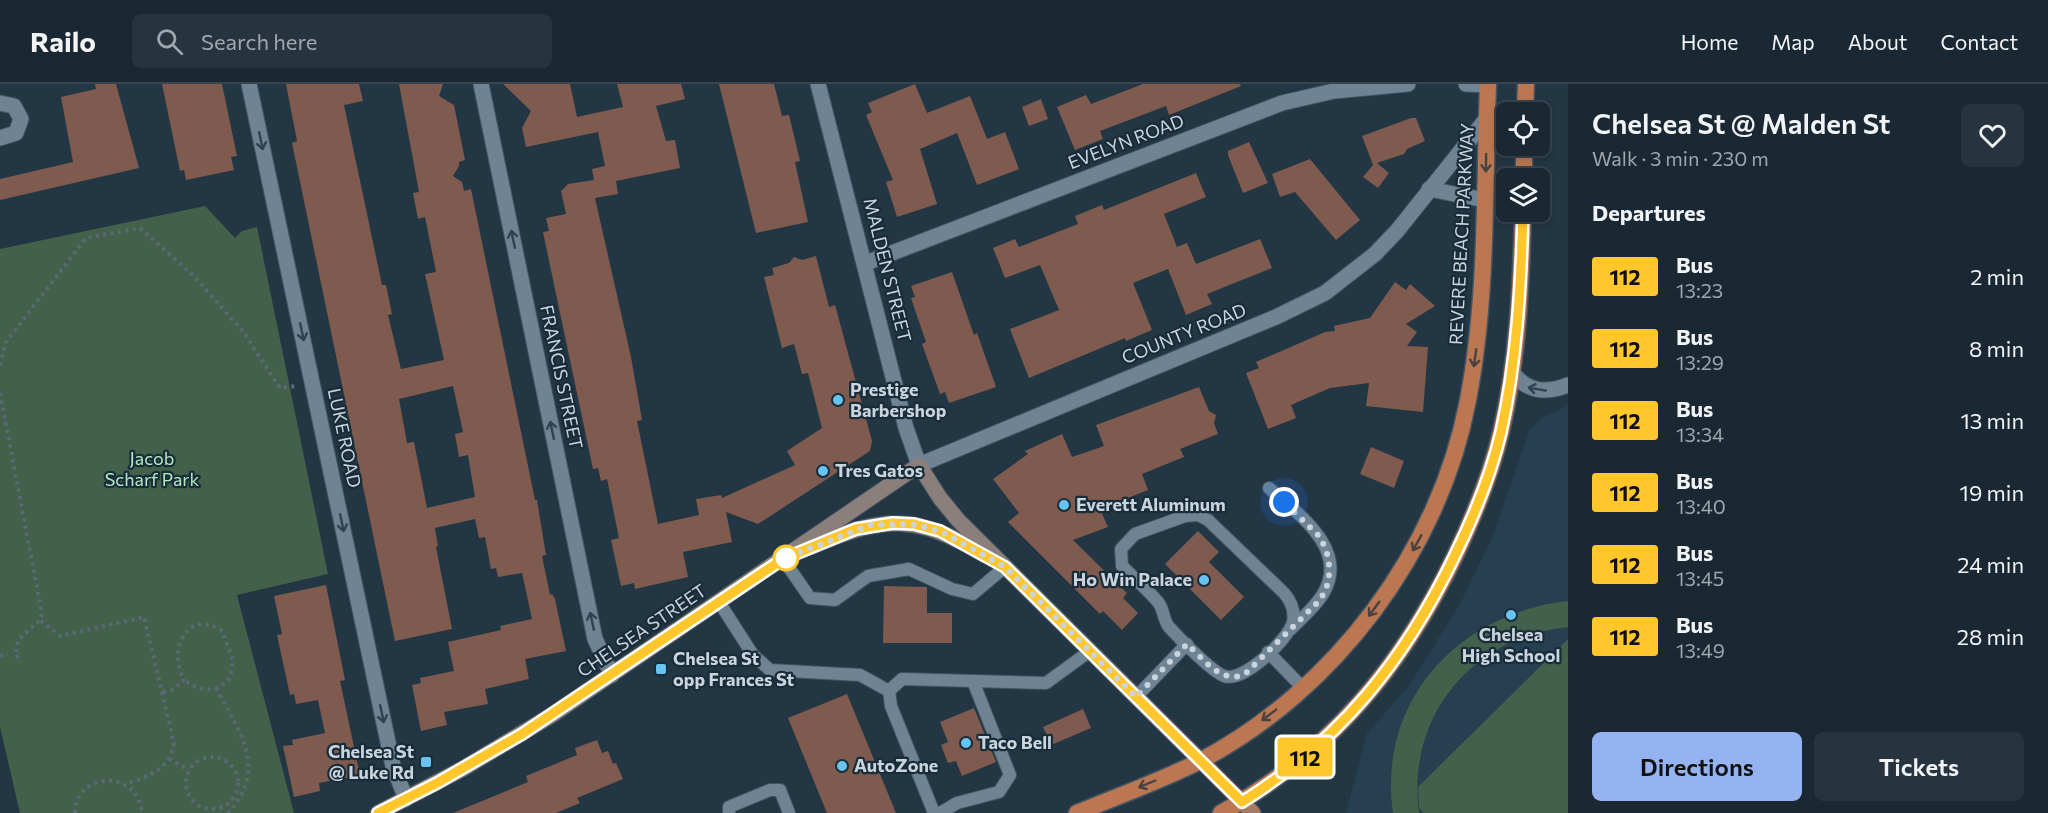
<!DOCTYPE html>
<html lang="en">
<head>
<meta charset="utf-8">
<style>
	:root { --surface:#1a2833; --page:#27343f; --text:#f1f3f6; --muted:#9fa6ac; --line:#38444e; --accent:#95b2f1 }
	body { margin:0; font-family:Commissioner,sans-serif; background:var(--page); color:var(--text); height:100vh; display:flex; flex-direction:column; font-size:22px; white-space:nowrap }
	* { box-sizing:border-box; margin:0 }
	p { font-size:20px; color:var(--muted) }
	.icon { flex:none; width:33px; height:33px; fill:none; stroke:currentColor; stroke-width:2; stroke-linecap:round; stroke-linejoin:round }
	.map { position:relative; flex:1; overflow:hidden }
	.side { display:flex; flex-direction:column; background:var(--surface); width:480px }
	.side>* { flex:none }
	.badge { padding:0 12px; border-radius:4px; font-size:21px; line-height:39px }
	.buttons { position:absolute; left:1496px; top:18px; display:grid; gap:12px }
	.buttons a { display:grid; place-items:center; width:54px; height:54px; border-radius:9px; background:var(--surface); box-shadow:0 3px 9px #0003,0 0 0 2px var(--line); font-size:30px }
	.you { position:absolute; width:30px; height:30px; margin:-15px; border:4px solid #fff; border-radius:50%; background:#1a73e8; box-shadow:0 0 0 9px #1a73e833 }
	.map>.badge { position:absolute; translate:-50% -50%; box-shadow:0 0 0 3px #fff }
	h2 { padding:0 24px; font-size:22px; line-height:54px }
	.round { display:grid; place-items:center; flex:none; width:63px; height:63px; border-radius:9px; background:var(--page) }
	.head { display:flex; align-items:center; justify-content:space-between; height:102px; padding:0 24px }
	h1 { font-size:28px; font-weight:600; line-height:45px }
	.action { display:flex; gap:12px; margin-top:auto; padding:12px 24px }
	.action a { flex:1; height:69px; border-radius:9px; background:var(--accent); color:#111; font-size:24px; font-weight:600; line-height:69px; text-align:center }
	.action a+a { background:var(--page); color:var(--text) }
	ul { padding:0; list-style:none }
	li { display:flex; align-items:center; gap:18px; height:72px; padding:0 24px }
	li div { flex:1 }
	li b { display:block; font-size:22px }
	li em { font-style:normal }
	li .badge { min-width:66px; font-weight:700; text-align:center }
	header { display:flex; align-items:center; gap:36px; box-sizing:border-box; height:84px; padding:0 30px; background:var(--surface); border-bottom:2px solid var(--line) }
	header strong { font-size:28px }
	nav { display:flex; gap:33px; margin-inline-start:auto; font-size:21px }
	.search { width:420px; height:54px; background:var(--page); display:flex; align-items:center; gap:15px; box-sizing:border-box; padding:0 21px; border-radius:9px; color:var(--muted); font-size:22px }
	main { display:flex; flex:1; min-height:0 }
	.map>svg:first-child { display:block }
	.built { fill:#264052 }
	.green { fill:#43604b }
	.building { fill:#7e5b4e; fill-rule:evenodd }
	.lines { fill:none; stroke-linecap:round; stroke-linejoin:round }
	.service-casing { stroke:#445460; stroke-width:14 }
	.minor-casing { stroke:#445460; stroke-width:17 }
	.tertiary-casing { stroke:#445460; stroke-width:17 }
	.secondary-casing { stroke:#445460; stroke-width:17 }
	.primary-casing { stroke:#445460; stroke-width:17 }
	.trunk-casing { stroke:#445460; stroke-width:19 }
	.path { stroke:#596976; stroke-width:4; stroke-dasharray:3 4.5; stroke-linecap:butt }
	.service { stroke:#6e8494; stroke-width:12 }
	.minor { stroke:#6e8494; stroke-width:15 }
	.tertiary { stroke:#6e8494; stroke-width:15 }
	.secondary { stroke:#8b7f7b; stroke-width:15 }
	.primary { stroke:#a87a63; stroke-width:15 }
	.trunk { stroke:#bb7752; stroke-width:16 }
	.oneway { stroke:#2e4250 }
	.oneway2 { stroke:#4a4240 }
	.line-casing { stroke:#fff; stroke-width:14 }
	.line { stroke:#ffc72c; stroke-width:9 }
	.walk { stroke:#c9d4dd; stroke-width:6; stroke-dasharray:0 10.8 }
	.poi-dot { fill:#69c3f1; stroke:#192c39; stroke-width:2 }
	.stop-dot { fill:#fff; stroke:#ffc72c; stroke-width:3 }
	.labels { text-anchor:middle; stroke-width:4.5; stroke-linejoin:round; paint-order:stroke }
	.street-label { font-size:18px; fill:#c9d4dd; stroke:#192c39 }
	.poi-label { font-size:18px; font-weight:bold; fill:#c9d4dd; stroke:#192c39; text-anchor:start }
	.park-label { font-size:18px; fill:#b3eac1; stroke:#192c39 }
</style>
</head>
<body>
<header>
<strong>Railo</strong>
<div class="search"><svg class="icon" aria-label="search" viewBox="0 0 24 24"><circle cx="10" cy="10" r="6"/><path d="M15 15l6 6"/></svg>Search here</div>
<nav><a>Home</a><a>Map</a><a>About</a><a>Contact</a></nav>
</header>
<main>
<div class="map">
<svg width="1568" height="729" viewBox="0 0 1568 729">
	<rect width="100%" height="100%" fill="#233644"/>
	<!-- built -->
	<polygon class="built" points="1568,322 1568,729 1346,729 1367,649 1409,602 1460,520 1492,454 1529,347 1541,334"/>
	<!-- green -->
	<g class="green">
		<polygon points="205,122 235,154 242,147 257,143 328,490 237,511 294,729 20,729 0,643 0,165"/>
		<path d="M1568,517v26c-96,10 -162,89 -149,186h-26c-16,-113 66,-200 175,-212z"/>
		<polygon points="1568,555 1568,729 1424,729 1419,724 1418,703"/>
	</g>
	<!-- building -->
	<g class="building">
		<polygon points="95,0 116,0 139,84 0,116 0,95 73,78 61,13 96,5"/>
		<polygon points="162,0 222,0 237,72 231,73 234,86 186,96 184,86 180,87"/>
		<path d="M286,0h73l4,17 -19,4 38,180h4l6,29 -4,1 13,54 43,-9 -19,-86 11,-2 -11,-55 -7,2 -5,-26 6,-1 -20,-108h44l-4,12 15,9 11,55 -6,2v4l-6,10 9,6 2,9 7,-2 64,311h2l9,55 -4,1 8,39 2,-1 3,5 11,52 -41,8 4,20 -44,10 3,15 -44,8 3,13 -26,6 -9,-46 9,-2 -1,-5 34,-7 -6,-29 53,-12 -1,-4 32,-7 -10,-46 -24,4 -2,-9 -5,1 -6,-32 -6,1 -4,-19 -40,9 3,18 -2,1 16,82 -57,12 -103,-498 5,-2zM453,302l10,46 -8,2 4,23 9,-2 7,42 -48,11 -13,-66 -7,1 -8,-44z"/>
		<polygon points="503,0 570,0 577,33 623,23 617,0 681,0 685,15 656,22 666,57 675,56 680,84 616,97 618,110 595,114 631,273 642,336 637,337 658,440 699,431 696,415 721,411 722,414 795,381 787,367 822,344 808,289 802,290 794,260 782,264 764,193 774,191 772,184 789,179 794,173 802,176 816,172 829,223 835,221 872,357 870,367 758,440 726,428 732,458 683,468 688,493 635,505 634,499 621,502 611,456 619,454 607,395 601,397 598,384 593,385 548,172 543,148 549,147 546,134 566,130 561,107 568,100 594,96 592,85 605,82 598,48 526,63 522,44 531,27"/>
		<polygon points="719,0 774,0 782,32 789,31 800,77 795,78 808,138 756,149"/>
		<polygon points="915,0 927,29 970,12 987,55 1005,48 1019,85 977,101 957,49 920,65 937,120 897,133 886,98 893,96 866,31 872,28 868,19"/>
		<polygon points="1143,0 1240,0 1241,2 1169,31 1166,22 1100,47 1103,55 1075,66 1057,23 1086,11 1091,20"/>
		<polygon points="1041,15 1048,35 1029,42 1022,23"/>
		<polygon points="1411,34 1416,34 1425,57 1407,65 1404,70 1377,79 1389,89 1378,104 1363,93 1373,81 1362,52"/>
		<polygon points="1249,58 1268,99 1243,109 1228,71 1228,67"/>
		<polygon points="1310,75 1360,136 1336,156 1295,108 1280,113 1272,90"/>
		<polygon points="1196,89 1206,113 1164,130 1177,163 1187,159 1196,180 1260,155 1272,184 1207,210 1212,220 1186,231 1168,185 1133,199 1152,246 1126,257 1125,254 1029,294 1010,245 1059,226 1040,181 1005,194 993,164 1015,155 1019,163 1078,140 1075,132 1102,121 1104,126"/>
		<polygon points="952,188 974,251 977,249 996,303 949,319 945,308 940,310 922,260 926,258 911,214 915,213 911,202"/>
		<polygon points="1395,198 1406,206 1410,200 1435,222 1406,240 1417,248 1407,262 1428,263 1423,328 1366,322 1369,299 1330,304 1291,321 1296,334 1268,345 1246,289 1259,284 1256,278 1325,248 1335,247 1334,242 1370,234"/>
		<polygon points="1199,303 1209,327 1216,331 1214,339 1218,350 1180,365 1184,373 1142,390 1148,406 1100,425 1108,443 1073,456 1127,509 1123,514 1138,529 1122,546 1103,527 1100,530 1008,438 1019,429 993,395 1028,370 1025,367 1062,350 1072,373 1104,362 1096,341"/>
		<polygon points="1371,363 1404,377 1394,404 1360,390"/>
		<polygon points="1198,447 1219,468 1209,478 1244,513 1221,536 1165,480"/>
		<polygon points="326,501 345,596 340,597 360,691 319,699 320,707 294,713 283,662 293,661 292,656 325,649 318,616 296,620 294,610 290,611 277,551 282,550 274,512"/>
		<polygon points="884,502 927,503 927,529 952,529 952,559 883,559"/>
		<polygon points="847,610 896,729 827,729 788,634"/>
		<polygon points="974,624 996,678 962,692 956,677 948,679 941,661 948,658 940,638"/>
		<polygon points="1083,625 1091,644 1051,661 1043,643"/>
		<polygon points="597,656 602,669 608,667 613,680 616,679 623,695 577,714 580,719 556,729 453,729 528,698 526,692 577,671 575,664"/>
	</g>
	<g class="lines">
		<!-- service casing -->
		<g class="service-casing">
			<g id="service">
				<path d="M1269,404c29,26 81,61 54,106 -8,13 -21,24 -32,35"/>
				<path d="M1198,431l10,5 76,73c7,8 11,18 9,29 -5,18 -50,61 -69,54 -13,-5 -45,-38 -55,-49 -6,-7 -5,-18 -11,-25 -11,-13 -24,-24 -36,-36l-1,-17 14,-15 50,-18z"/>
				<polyline points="783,475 810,514 835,516 868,492 909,485 952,505 973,510 1005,483"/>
				<polyline points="719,518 753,571 770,586 860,591 889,607"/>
				<polyline points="1268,568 1303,604"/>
				<polyline points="1136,613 1187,560"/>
				<polyline points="729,729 729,723 770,706 780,706 789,729"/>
				<polyline points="934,729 891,622 889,607 902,595 1046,599 1090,567"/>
				<polyline points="940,729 957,719 999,708 1010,691 973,597"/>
			</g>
		</g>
		<!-- minor casing -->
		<g class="minor-casing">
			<g id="minor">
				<polyline points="249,0 393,682 406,715"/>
				<polyline points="481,0 595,555 612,591"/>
				<polyline points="1466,0 1488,1"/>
				<polyline points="0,19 14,22 21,35 16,49 0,54"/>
				<polyline points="1429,105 1485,116"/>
				<polyline points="866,179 1282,19 1334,7 1408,0"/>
				<path d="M1512,288c15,20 33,22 56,13"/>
				<polyline points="919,381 1276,233 1325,209 1375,170 1397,147 1487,34"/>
			</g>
		</g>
		<!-- tertiary casing -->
		<g class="tertiary-casing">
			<polyline id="tertiary" points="818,0 906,344 919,381"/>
		</g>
		<!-- secondary casing -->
		<g class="secondary-casing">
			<g id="secondary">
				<path d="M810,463c74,-32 106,-33 175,8"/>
				<polyline points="378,729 464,684 552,631 919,381 940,414 958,436 1200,676"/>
			</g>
		</g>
		<!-- primary casing -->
		<g class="primary-casing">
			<polyline id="primary" points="1200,676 1253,729"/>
		</g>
		<!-- trunk casing -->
		<g class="trunk-casing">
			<g id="trunk">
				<polyline points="1525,28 1526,0"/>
				<polyline points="1524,94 1524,62"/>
				<path d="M1077,729c41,-17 84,-32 123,-52 135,-71 240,-211 268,-361 20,-104 16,-211 20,-316"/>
				<path d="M1221,729c110,-61 180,-145 234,-257 19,-40 36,-81 46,-124 17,-72 20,-147 22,-220"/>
			</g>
		</g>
		<!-- path -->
		<g class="path">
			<polyline points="0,281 6,258 86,154 140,144 194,192 244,249 280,304 296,302"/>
			<path d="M0,309l42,221 -2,6 20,16 84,-19 30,126c-3,26 -27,34 -48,41"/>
			<polyline points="16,568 18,556 40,536"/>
			<polyline points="17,571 19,579"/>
			<polyline points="0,572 8,570"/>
			<path d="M216,604c23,44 53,79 12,125"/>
			<path d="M163,608l11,-3 10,-9c-17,-29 3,-73 38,-49l11,29 -3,18c-14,15 -30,14 -46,2"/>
			<circle cx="212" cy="699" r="26"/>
			<polyline points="169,675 189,686"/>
			<path d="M75,729c0,-41 63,-45 67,0"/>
		</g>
		<!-- service -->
		<use href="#service" class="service"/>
		<!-- minor -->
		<use href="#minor" class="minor"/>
		<!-- tertiary -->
		<use href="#tertiary" class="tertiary"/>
		<!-- secondary -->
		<use href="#secondary" class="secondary"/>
		<!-- primary -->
		<use href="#primary" class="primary"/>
		<!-- trunk -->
		<use href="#trunk" class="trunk"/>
	</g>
	<!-- one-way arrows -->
	<defs><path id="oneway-shaft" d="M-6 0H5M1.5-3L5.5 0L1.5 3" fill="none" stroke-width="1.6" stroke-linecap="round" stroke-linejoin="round" transform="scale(1.5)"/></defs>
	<g class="oneway">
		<use href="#oneway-shaft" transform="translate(261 57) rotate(78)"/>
		<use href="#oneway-shaft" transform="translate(513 155) rotate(-102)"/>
		<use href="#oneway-shaft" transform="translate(302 248) rotate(78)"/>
		<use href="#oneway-shaft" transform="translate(1537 305) rotate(-170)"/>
		<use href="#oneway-shaft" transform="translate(552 346) rotate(-102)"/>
		<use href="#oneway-shaft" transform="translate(342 439) rotate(78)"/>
		<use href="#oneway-shaft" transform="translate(592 537) rotate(-102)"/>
		<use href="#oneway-shaft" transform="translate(382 630) rotate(78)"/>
	</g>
	<g class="oneway2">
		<use href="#oneway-shaft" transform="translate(1486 79) rotate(91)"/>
		<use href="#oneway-shaft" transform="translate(1475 274) rotate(98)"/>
		<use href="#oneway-shaft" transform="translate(1417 459) rotate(119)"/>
		<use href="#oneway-shaft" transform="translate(1374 525) rotate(126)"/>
		<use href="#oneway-shaft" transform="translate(1269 631) rotate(143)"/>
		<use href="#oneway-shaft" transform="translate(1147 700) rotate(157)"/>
	</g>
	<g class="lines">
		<!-- line casing -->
		<g class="line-casing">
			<path id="line" d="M378,729l59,-30 85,-49 261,-175 73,-30 37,-6 21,1 26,7 65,36 237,235c99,-62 163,-142 213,-247 19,-39 36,-80 46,-123 16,-72 20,-147 22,-220"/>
		</g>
		<!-- line -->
		<use href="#line" class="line"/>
		<!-- walk -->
		<path class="walk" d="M786,474l-3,1 87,-34 42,-1 28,7 65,36 131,130 51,-53c17,15 34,41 58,30l72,-71 8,-11 4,-13v-20l-8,-21 -37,-36"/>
	</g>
	<!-- markers -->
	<g class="poi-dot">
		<circle cx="838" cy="316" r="6"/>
		<circle cx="823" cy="387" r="6"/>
		<circle cx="1064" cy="421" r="6"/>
		<circle cx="1204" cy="496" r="6"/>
		<circle cx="1511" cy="531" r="6"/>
		<rect x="655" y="579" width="12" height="12" rx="3"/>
		<circle cx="966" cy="659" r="6"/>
		<rect x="420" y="672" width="12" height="12" rx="3"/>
		<circle cx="842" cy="682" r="6"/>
	</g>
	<circle class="stop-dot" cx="786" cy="474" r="12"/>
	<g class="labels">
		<!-- street labels -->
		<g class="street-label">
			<text transform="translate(1126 58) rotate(-21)" y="6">EVELYN ROAD</text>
			<text transform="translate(1462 150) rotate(-87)" y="6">REVERE BEACH PARKWAY</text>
			<text transform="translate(887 186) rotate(76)" y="6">MALDEN STREET</text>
			<text transform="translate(1184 250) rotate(-22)" y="6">COUNTY ROAD</text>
			<text transform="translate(561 293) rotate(78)" y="6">FRANCIS STREET</text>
			<text transform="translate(344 354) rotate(78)" y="6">LUKE ROAD</text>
			<text transform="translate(642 547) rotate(-34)" y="6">CHELSEA STREET</text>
		</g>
		<!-- poi labels -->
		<g class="poi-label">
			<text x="850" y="312">Prestige<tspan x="850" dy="21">Barbershop</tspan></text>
			<text x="835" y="393">Tres Gatos</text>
			<text x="1076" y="427">Everett Aluminum</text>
			<text x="1192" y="502" text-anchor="end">Ho Win Palace</text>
			<text x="1511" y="557" text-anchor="middle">Chelsea<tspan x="1511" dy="21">High School</tspan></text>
			<text x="673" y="581">Chelsea St<tspan x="673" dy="21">opp Frances St</tspan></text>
			<text x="978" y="665">Taco Bell</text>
			<text x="414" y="674" text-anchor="end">Chelsea St<tspan x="414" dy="21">@ Luke Rd</tspan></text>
			<text x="854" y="688">AutoZone</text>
		</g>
		<!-- park labels -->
		<g class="park-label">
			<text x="152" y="381">Jacob<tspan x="152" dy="21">Scharf Park</tspan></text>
		</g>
	</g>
</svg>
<div class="buttons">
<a><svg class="icon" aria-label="locate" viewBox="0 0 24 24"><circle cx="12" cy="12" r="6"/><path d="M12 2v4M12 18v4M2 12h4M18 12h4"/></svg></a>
<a><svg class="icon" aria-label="layers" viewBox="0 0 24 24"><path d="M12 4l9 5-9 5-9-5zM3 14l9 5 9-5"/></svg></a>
</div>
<div class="you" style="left:1284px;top:418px"></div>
<b class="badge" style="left:1305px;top:673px;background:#ffc72c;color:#111">112</b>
</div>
<section class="side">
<div class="head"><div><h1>Chelsea St @ Malden St</h1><p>Walk · 3 min · 230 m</p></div><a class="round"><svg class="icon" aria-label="heart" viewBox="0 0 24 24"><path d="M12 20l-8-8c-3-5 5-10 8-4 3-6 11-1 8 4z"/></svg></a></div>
<h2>Departures</h2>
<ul>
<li><span class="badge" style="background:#ffc72c;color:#111">112</span><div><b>Bus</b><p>13:23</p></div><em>2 min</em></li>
<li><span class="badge" style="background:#ffc72c;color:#111">112</span><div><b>Bus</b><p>13:29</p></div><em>8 min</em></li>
<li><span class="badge" style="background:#ffc72c;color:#111">112</span><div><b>Bus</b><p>13:34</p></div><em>13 min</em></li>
<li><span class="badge" style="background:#ffc72c;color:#111">112</span><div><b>Bus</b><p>13:40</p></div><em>19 min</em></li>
<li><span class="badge" style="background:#ffc72c;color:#111">112</span><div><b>Bus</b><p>13:45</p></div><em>24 min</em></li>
<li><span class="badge" style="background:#ffc72c;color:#111">112</span><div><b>Bus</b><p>13:49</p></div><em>28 min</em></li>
</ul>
<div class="action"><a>Directions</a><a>Tickets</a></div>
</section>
</main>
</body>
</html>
